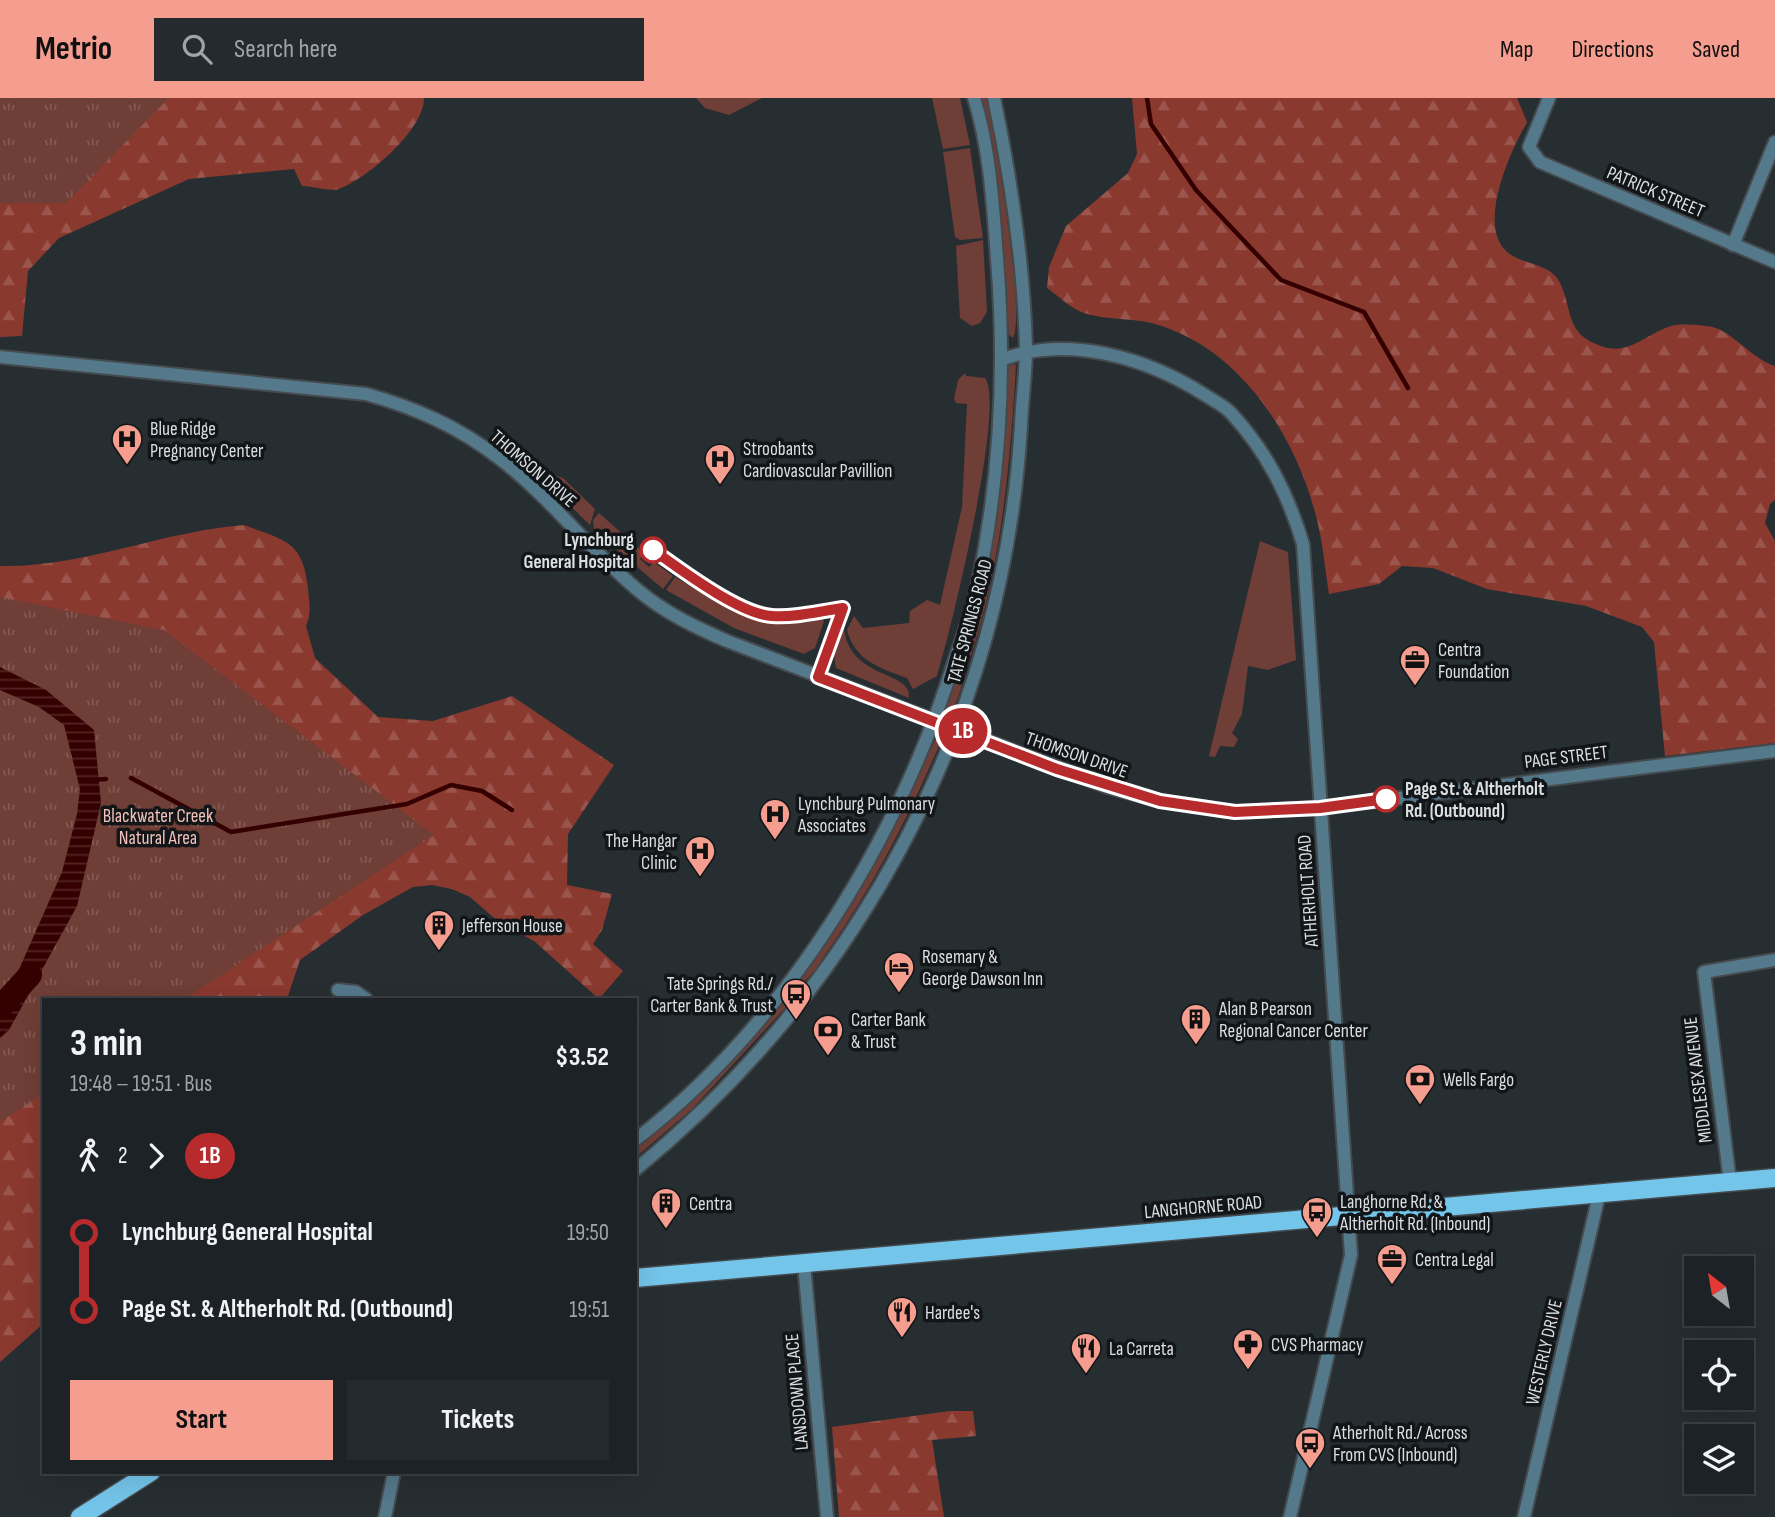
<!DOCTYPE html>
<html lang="en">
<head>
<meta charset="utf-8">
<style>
	:root { --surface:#1d2226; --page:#252a2e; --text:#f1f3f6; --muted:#a0a4a7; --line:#3b3f43; --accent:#f59d8f }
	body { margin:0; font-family:"Sofia Sans Condensed",sans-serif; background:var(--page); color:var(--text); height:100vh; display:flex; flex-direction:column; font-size:26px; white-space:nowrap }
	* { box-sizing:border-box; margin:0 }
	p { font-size:23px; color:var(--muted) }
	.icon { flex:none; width:38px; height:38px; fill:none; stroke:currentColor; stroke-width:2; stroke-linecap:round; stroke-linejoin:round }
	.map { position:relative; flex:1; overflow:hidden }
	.details { position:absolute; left:42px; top:900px; width:595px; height:476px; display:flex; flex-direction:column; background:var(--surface); border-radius:0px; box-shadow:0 7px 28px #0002,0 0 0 2px var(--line) }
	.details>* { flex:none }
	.badge { padding:0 14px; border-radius:23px; font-size:24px; line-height:46px }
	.needle { width:46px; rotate:329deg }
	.buttons { position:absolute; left:1684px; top:1158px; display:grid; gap:14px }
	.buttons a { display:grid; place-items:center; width:70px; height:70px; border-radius:0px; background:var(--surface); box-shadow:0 7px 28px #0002,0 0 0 2px var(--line); font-size:35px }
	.map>.badge { position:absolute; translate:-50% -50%; box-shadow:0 0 0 4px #fff }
	.legs { display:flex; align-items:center; gap:10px; height:77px; padding:0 28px; font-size:23px }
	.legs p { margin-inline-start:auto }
	.summary { display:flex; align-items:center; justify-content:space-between; height:119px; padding:0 28px }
	h1 { font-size:38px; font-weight:700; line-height:52px }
	.action { display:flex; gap:14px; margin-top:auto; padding:14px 28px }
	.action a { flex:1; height:80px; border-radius:0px; background:var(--accent); color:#111; font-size:28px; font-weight:700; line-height:80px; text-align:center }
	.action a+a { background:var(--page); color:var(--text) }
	ul { padding:0 28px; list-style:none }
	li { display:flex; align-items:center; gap:24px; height:77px; font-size:26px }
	li i { display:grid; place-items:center; width:10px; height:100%; margin:0 9px; background:currentColor }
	li i::after { content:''; width:18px; height:18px; margin:-9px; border:5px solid; border-radius:50%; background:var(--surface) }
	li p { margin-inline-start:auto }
	li:first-child i { background:linear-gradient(#0000 50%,currentColor 0) }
	li:last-child i { background:linear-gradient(currentColor 50%,#0000 0) }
	header { display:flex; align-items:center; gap:42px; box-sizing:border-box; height:98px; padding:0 35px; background:var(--accent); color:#111 }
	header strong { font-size:33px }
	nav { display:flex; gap:38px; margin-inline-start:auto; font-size:24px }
	.search { width:490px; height:63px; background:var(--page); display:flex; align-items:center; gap:18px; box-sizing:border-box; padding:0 24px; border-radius:0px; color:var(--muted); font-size:26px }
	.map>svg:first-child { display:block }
	.grass { fill:#6f3e36 }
	.forest { fill:url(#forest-firs) }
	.park { fill:url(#park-tufts) }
	.water { fill:url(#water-rules) }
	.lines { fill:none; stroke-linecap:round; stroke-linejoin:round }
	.stream { stroke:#350000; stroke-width:4.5 }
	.river { stroke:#350000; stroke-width:24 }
	.street-casing { stroke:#444a4e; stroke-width:16 }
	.primary-casing { stroke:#444a4e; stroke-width:21 }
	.street { stroke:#54798b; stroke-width:12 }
	.primary { stroke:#74c5ea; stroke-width:18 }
	.line-1-casing { stroke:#fff; stroke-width:16 }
	.line-1 { stroke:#b72b2c; stroke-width:10 }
	.stop-1-dot { fill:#fff; stroke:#b72b2c; stroke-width:3.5 }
	.labels { text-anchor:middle; stroke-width:7; stroke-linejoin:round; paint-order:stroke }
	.street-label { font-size:19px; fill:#dbdfe2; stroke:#131618 }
	.poi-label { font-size:19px; fill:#dbdfe2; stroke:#131618; text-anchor:start }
	.stop-label { font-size:19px; font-weight:bold; fill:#dbdfe2; stroke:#131618; text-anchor:end }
	.park-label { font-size:19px; fill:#f2c1b9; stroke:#131618 }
</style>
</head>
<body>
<header>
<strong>Metrio</strong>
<div class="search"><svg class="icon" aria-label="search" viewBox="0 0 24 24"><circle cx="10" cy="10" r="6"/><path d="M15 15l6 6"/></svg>Search here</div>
<nav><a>Map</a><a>Directions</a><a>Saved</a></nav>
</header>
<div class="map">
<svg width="1775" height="1419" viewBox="0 0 1775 1419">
	<defs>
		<pattern id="forest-firs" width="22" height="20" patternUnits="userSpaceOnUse" patternTransform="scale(1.75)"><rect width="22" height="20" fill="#8a392f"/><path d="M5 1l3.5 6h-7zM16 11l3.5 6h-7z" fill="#9a554d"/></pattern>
		<pattern id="park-tufts" width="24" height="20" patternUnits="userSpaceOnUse" patternTransform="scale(1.75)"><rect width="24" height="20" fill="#6f3e36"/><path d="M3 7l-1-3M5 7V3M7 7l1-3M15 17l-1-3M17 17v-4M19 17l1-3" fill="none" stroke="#835953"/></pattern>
		<pattern id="water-rules" width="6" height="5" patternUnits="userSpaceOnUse" patternTransform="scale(1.75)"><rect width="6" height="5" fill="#350000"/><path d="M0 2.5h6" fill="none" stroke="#522525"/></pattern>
	</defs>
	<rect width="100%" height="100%" fill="#272e32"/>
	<!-- grass -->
	<g class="grass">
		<polygon points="696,0 762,0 729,17 705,10"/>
		<polygon points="932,0 960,0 970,47 943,51"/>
		<path d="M979,0h7c9,35 40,216 27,240l-4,-3 -13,-146z"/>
		<polygon points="970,50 983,140 960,142 955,139 943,54"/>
		<polygon points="983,142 987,214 980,225 972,228 960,220 956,148"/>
		<path d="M1010,264l6,3c-6,102 -15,205 -49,303 -5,14 -8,34 -17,45l-4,-4c27,-79 45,-157 56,-240 3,-25 1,-89 8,-107z"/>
		<path d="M965,275l1,3 19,2c21,27 -35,257 -48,298l-24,13 -6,-11c-27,-10 -52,-17 -60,-48l7,-14 9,12 46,-5 1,-12 17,-11 13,5 22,-98 5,-103 -11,-1 -2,-4 4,-19z"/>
		<polygon points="552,377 563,380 595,411 590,427 552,390 554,380"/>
		<polygon points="599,415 644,455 640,461 649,469 654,464 673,478 663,491 594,432 593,422"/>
		<polygon points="1260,443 1288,454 1296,562 1268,572 1248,568 1242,616 1232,635 1238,641 1234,649 1220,648 1215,659 1209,658"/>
		<polygon points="675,479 717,504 766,524 821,520 824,523 815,550 804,556 734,530 666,492"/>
		<path d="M844,529c4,53 69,43 65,71l-73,-30 -2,-12z"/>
		<path d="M937,638l5,3c-32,74 -67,145 -113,210 -8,11 -16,27 -27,34l-2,-6 34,-47 41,-66z"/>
		<polygon points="782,904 786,909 692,1011 635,1060 635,1051 686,1005"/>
	</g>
	<!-- forest -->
	<g class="forest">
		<path d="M0,0h424c0,32 -56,80 -85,91 -8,3 -27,-3 -37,-3l-8,-17 -105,10 -130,59 -31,33 -6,65 -22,1z"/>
		<path d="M1132,0h385l10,24c-16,28 -50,101 -21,129 15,14 45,12 54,32 13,27 5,51 41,63 29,11 47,-15 74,-21 10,-1 28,0 37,2 20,4 40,32 63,39v134l-5,4 -5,19 10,18v202l-110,13 -11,-114 -12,-15 -56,-21 -99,-17 -54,-21 -31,-2 -23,18 -50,10c-4,-25 -6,-50 -12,-74 -20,-82 -76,-172 -162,-196 -24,-7 -56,-3 -78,-14 -11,-6 -21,-16 -30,-22l2,-21 17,-41 62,-53 9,-19z"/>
		<path d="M244,427c41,16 59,15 64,64 1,13 4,24 -2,37l9,32 63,59 55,4 79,-25 102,69 -46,69 -1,51 45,9 -10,36 -9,14 30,27 -24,28 -65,-58 -34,-18 -30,-26 -18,-8 -20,-4 -19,2 -50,28 -63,45 -13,39h-243v324l-44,39v-796c82,2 163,-35 244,-41z"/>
		<polygon points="950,1313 973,1313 976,1338 932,1342 944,1419 839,1419 832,1329"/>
	</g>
	<!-- park -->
	<g class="park">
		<polygon points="0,0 169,0 66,105 0,105"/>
		<polygon points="0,499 164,532 434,737 185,901 44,901 44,995 0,1024"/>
	</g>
	<!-- water -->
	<polygon class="water" points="0,569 46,592 94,632 101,705 77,808 9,932 0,940 0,924 13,885 62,774 77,716 80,691 64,627 39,609 0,592"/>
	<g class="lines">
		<!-- stream -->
		<g class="stream">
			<polyline points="1147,0 1151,26 1196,92 1281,182 1364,214 1408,290"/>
			<polyline points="131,680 231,734 407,706 451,687 482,693 512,712"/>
			<polyline points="93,682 106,681"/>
		</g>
		<!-- river -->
		<polyline class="river" points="0,910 30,877"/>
		<!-- street casing -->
		<g class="street-casing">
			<g id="street">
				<polyline points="1549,0 1529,49 1540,64 1775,164"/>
				<polyline points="1733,147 1775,44"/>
				<path d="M0,259l366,37c50,14 93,33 134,65 50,38 90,92 139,132 26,22 58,37 88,50l381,146 52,14 75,11 85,-4 455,-57"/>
				<path d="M1001,262c67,-26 146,-2 204,35 9,6 20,11 26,18 36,39 57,81 72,131l48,711 -61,262"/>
				<polyline points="338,892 356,894 366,901"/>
				<path d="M635,1042c152,-117 263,-300 320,-481 7,-21 16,-44 21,-66 24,-110 30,-223 21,-334 -4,-53 -7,-110 -23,-161"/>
				<path d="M635,1072c226,-185 369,-452 386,-745 1,-25 5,-52 5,-77 -2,-83 -15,-169 -32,-250"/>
				<polyline points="1730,1084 1704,874 1775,862"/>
				<polyline points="804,1166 827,1419"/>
				<polyline points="385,1419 394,1374"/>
				<polyline points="1524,1419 1599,1097"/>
			</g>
		</g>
		<!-- primary casing -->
		<g class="primary-casing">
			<g id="primary">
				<polyline points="635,1180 1775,1080"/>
				<polyline points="80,1419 151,1374"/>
			</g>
		</g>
		<!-- street -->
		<use href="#street" class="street"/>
		<!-- primary -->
		<use href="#primary" class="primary"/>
	</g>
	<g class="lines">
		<!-- line-1 casing -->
		<g class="line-1-casing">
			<path id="line-1" d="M653,452c27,19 86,64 119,66 23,2 49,-5 71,-8l-25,69 239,92 103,32 75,11 85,-4 66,-9"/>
		</g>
		<!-- line-1 -->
		<use href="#line-1" class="line-1"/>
	</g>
	<!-- icons -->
	<defs>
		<g id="hospital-pin" transform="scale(1.575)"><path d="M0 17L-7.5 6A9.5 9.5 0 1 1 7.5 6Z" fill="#f59d8f" stroke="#131618"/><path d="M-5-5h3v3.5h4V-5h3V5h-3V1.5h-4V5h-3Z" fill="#111"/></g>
		<g id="office-pin" transform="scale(1.575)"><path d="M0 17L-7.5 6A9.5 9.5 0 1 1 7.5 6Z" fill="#f59d8f" stroke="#131618"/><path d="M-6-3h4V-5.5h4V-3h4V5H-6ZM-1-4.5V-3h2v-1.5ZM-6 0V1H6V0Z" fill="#111"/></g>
		<g id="building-pin" transform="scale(1.575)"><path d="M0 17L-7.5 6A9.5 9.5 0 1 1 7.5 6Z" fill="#f59d8f" stroke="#131618"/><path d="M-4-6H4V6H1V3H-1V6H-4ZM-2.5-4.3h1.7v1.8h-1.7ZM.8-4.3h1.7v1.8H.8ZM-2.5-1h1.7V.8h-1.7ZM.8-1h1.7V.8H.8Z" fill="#111"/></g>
		<g id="hotel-pin" transform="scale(1.575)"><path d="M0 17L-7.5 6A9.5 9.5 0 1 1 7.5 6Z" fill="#f59d8f" stroke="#131618"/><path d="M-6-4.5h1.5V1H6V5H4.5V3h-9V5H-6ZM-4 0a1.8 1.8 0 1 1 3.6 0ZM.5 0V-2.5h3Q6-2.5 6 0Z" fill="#111"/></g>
		<g id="bus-pin" transform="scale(1.575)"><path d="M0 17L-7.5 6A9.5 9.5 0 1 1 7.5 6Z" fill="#f59d8f" stroke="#131618"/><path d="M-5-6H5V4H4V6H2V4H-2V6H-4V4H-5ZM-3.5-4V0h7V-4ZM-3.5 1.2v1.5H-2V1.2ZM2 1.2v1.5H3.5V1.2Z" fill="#111"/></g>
		<g id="bank-pin" transform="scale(1.575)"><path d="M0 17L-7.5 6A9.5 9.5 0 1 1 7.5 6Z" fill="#f59d8f" stroke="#131618"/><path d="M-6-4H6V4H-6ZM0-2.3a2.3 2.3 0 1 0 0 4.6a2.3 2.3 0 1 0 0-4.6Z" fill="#111"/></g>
		<g id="restaurant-pin" transform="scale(1.575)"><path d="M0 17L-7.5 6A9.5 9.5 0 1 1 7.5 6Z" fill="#f59d8f" stroke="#131618"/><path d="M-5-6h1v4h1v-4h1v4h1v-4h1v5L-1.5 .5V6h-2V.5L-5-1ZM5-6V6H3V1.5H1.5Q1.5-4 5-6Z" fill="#111"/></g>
		<g id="pharmacy-pin" transform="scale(1.575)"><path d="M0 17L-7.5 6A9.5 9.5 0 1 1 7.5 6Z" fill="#f59d8f" stroke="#131618"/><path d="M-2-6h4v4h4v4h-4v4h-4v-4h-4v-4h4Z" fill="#111"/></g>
	</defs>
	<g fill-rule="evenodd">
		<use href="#hospital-pin" x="127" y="341"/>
		<use href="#hospital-pin" x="720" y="361"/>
		<use href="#office-pin" x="1415" y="562"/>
		<use href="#hospital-pin" x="775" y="716"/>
		<use href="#hospital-pin" x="700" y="753"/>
		<use href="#building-pin" x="439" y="827"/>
		<use href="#hotel-pin" x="899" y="869"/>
		<use href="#bus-pin" x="796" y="896"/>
		<use href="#building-pin" x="1196" y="921"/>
		<use href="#bank-pin" x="828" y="932"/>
		<use href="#bank-pin" x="1420" y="981"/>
		<use href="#building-pin" x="666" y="1105"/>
		<use href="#bus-pin" x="1317" y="1114"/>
		<use href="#office-pin" x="1392" y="1161"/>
		<use href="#restaurant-pin" x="902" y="1214"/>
		<use href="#pharmacy-pin" x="1248" y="1246"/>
		<use href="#restaurant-pin" x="1086" y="1250"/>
		<use href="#bus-pin" x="1310" y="1345"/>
	</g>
	<!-- markers -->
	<g class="stop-1-dot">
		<circle cx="653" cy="452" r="12"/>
		<circle cx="1386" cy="701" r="12"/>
	</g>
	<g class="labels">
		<!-- street labels -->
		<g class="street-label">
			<text transform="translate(1656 93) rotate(23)" y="7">PATRICK STREET</text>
			<text transform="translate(534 370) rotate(41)" y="7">THOMSON DRIVE</text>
			<text transform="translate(969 523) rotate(-75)" y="7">TATE SPRINGS ROAD</text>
			<text transform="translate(1077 656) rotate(19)" y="7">THOMSON DRIVE</text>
			<text transform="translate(1566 658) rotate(-7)" y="7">PAGE STREET</text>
			<text transform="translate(1307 793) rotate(-94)" y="7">ATHERHOLT ROAD</text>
			<text transform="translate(1697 982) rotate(-97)" y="7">MIDDLESEX AVENUE</text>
			<text transform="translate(1203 1108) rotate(-5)" y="7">LANGHORNE ROAD</text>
			<text transform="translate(1543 1254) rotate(-77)" y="7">WESTERLY DRIVE</text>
			<text transform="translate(796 1294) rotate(-95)" y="7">LANSDOWN PLACE</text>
		</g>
		<!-- poi labels -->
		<g class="poi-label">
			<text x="150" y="337">Blue Ridge<tspan x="150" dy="22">Pregnancy Center</tspan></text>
			<text x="743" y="357">Stroobants<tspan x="743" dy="22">Cardiovascular Pavillion</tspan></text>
			<text x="1438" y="558">Centra<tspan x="1438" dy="22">Foundation</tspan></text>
			<text x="798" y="712">Lynchburg Pulmonary<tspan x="798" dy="22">Associates</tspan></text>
			<text x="677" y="749" text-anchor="end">The Hangar<tspan x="677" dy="22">Clinic</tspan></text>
			<text x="462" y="834">Jefferson House</text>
			<text x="922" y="865">Rosemary &amp;<tspan x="922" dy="22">George Dawson Inn</tspan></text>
			<text x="773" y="892" text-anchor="end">Tate Springs Rd./<tspan x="773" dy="22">Carter Bank &amp; Trust</tspan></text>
			<text x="1219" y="917">Alan B Pearson<tspan x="1219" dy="22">Regional Cancer Center</tspan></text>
			<text x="851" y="928">Carter Bank<tspan x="851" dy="22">&amp; Trust</tspan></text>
			<text x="1443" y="988">Wells Fargo</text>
			<text x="1340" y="1110">Langhorne Rd. &amp;<tspan x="1340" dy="22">Altherholt Rd. (Inbound)</tspan></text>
			<text x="689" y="1112">Centra</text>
			<text x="1415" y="1168">Centra Legal</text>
			<text x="925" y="1221">Hardee's</text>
			<text x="1271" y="1253">CVS Pharmacy</text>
			<text x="1109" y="1257">La Carreta</text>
			<text x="1333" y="1341">Atherholt Rd./ Across<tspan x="1333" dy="22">From CVS (Inbound)</tspan></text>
		</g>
		<!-- stop labels -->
		<g class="stop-label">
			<text x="634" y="448">Lynchburg<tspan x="634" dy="22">General Hospital</tspan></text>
			<text x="1405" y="697" text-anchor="start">Page St. &amp; Altherholt<tspan x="1405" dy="22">Rd. (Outbound)</tspan></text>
		</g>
		<!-- park labels -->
		<g class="park-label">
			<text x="158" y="724">Blackwater Creek<tspan x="158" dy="22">Natural Area</tspan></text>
		</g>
	</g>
</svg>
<div class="buttons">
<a><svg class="needle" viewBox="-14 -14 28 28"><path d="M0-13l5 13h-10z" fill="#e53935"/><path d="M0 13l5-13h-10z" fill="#a0a4a7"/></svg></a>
<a><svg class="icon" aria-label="locate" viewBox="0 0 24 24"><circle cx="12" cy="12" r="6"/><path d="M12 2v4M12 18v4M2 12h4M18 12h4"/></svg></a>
<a><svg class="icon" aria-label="layers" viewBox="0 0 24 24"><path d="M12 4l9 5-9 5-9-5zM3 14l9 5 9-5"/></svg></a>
</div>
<b class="badge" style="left:963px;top:633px;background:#b72b2c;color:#fff">1B</b>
<section class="details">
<div class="summary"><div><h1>3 min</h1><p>19:48 – 19:51 · Bus</p></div><b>$3.52</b></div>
<div class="legs"><svg class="icon" aria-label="walk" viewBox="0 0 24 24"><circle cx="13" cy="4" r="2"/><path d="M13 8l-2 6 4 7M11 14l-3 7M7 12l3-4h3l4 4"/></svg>2<svg class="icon" aria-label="forward" viewBox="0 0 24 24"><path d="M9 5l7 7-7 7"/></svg><b class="badge" style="background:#b72b2c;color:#fff">1B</b></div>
<ul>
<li><i style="color:#b72b2c"></i><b>Lynchburg General Hospital</b><p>19:50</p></li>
<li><i style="color:#b72b2c"></i><b>Page St. &amp; Altherholt Rd. (Outbound)</b><p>19:51</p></li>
</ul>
<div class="action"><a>Start</a><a>Tickets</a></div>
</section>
</div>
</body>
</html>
